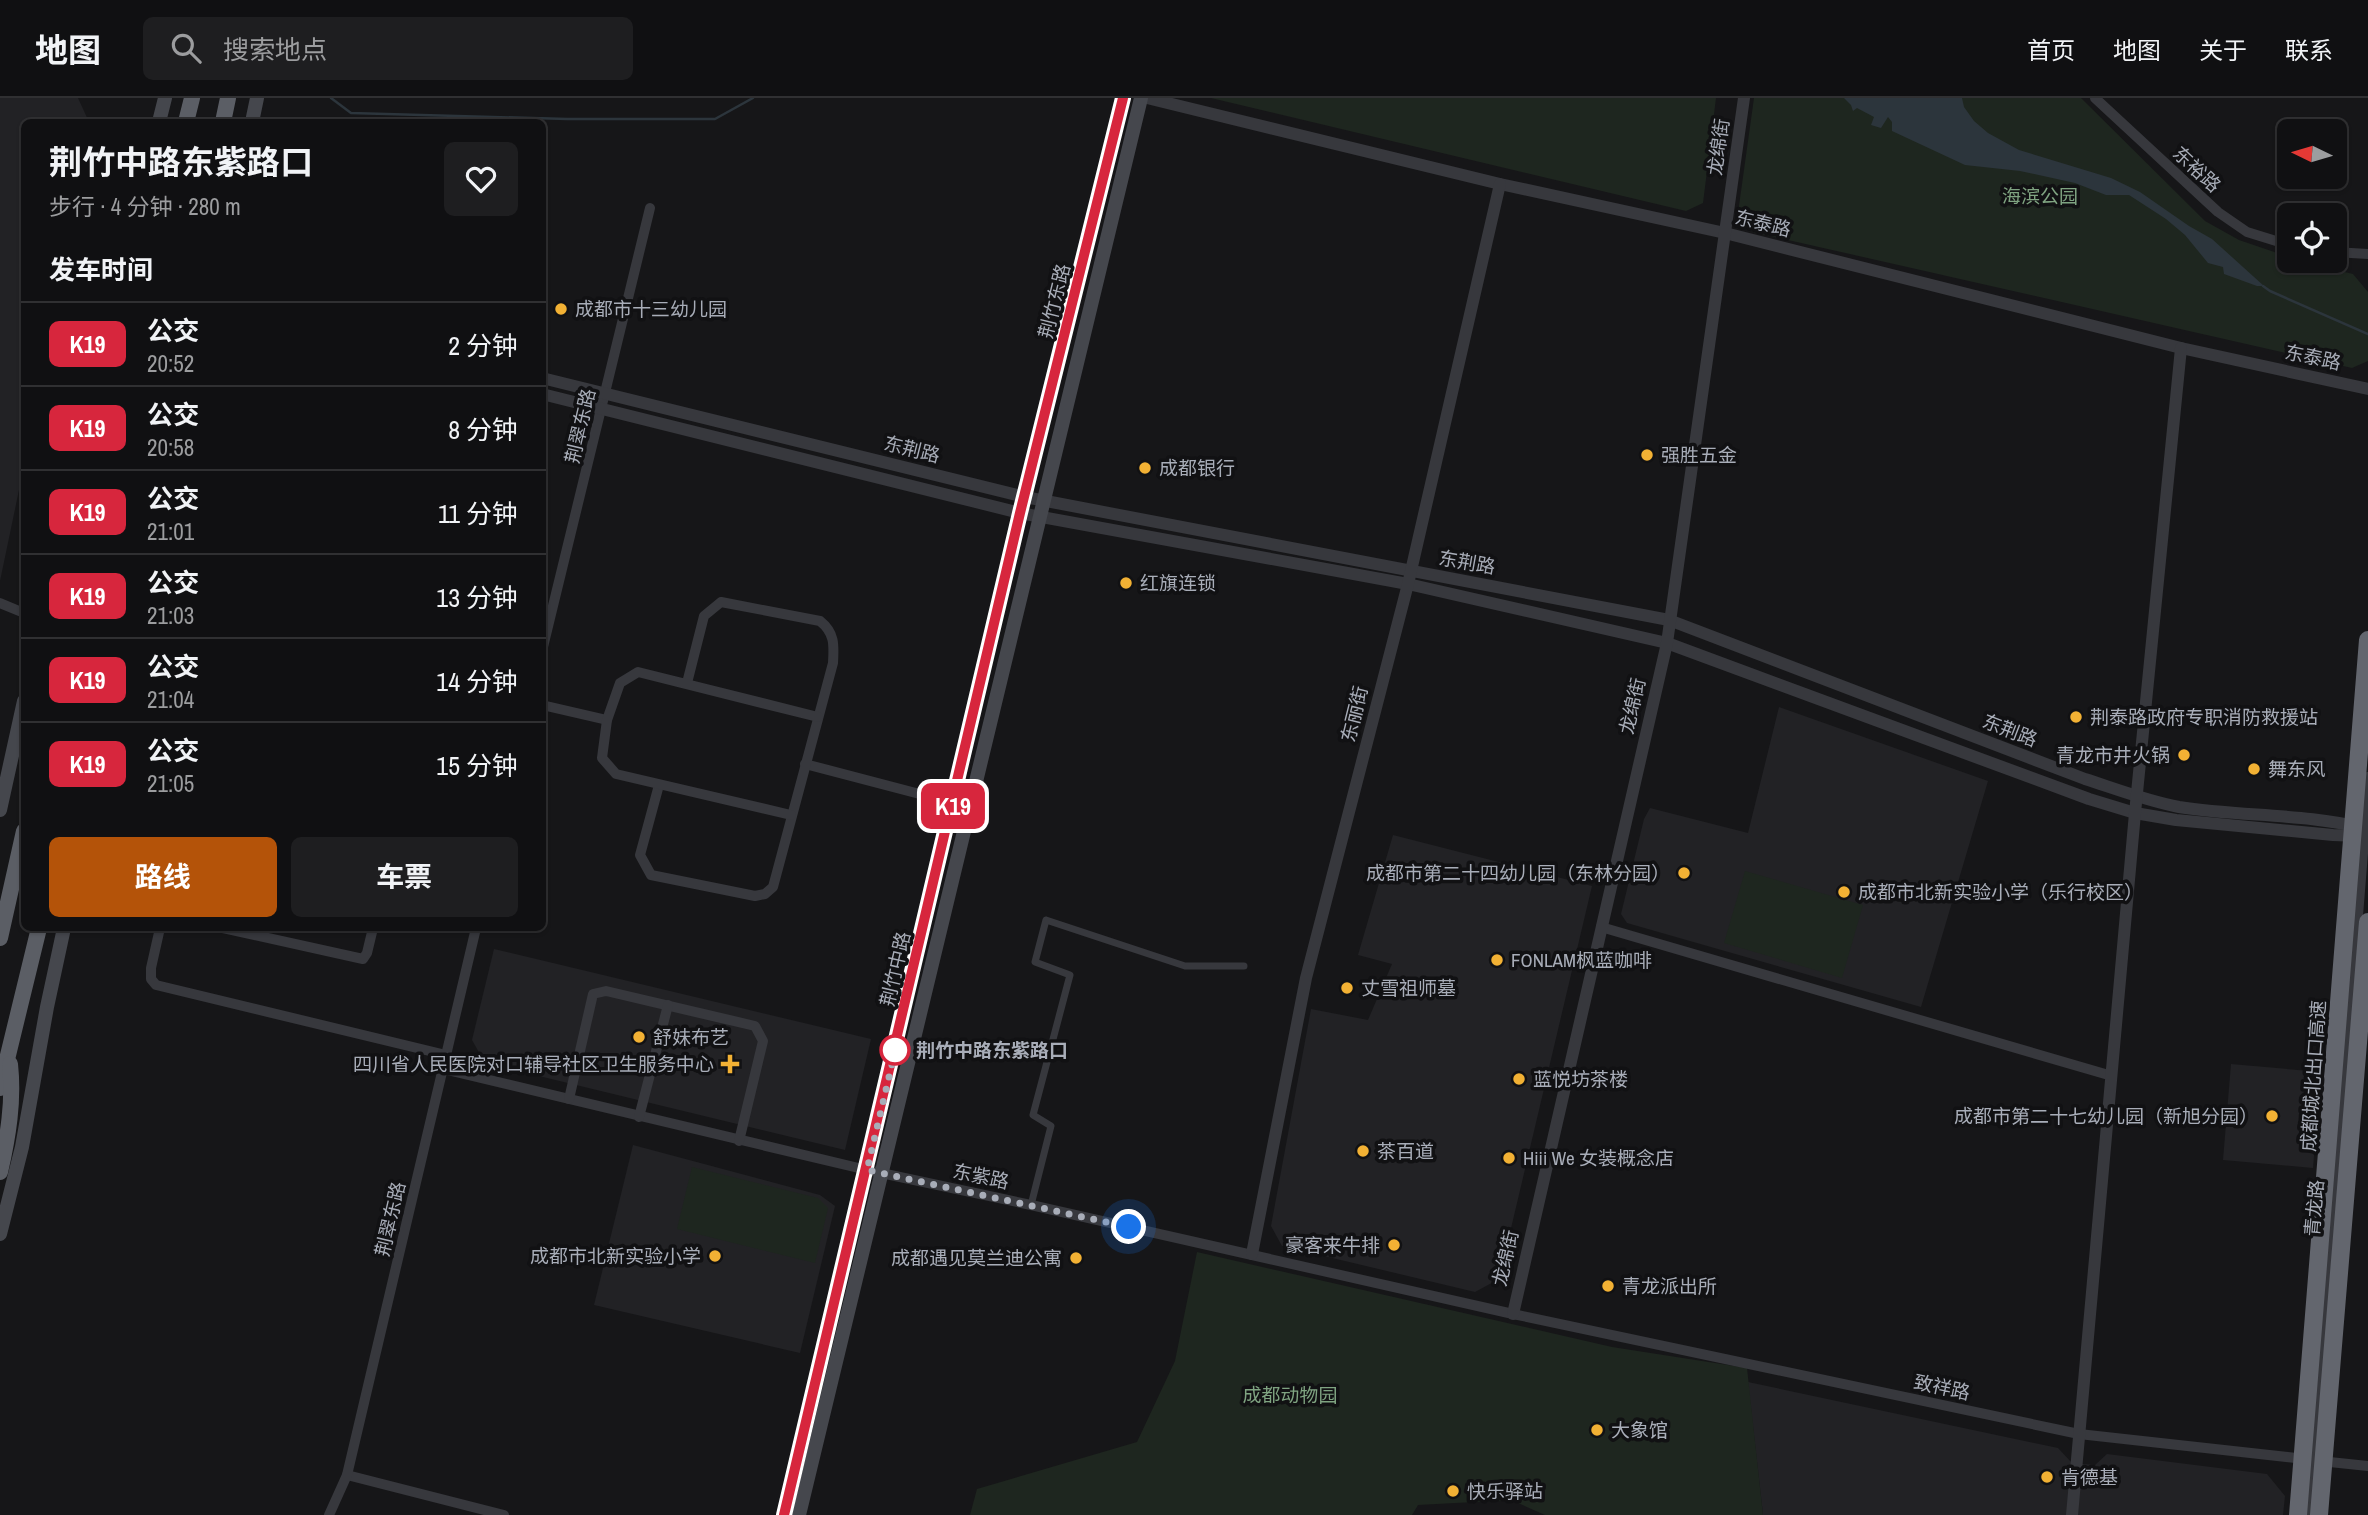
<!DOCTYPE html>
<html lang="zh">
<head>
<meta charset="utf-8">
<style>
	:root { --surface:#101012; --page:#1e1e20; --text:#f1f3f6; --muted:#9c9d9f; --line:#303032; --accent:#b45309 }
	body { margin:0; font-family:"Archivo Narrow","Noto Sans SC",sans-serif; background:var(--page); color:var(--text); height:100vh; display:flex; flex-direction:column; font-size:26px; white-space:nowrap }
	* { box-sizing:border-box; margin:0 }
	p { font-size:23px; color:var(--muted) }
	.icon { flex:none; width:38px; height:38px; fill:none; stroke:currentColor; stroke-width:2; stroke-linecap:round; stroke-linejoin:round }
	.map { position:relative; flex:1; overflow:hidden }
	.drawer { position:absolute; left:21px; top:21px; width:525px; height:812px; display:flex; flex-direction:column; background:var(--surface); border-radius:10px; box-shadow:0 2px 5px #0004,0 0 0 2px var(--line) }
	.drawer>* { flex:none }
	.badge { padding:0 14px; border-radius:10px; font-size:24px; line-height:46px }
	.needle { width:46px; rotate:275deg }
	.fabs { position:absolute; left:2277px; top:21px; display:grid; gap:14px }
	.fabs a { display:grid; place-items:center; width:70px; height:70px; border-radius:10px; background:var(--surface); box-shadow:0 2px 5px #0004,0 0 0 2px var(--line); font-size:35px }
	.you { position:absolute; width:35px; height:35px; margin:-18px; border:5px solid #fff; border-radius:50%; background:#1a73e8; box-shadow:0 0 0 10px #1a73e833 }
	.map>.badge { position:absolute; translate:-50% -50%; box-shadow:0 0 0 4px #fff }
	h2 { padding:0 28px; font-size:26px; line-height:63px }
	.round { display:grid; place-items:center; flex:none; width:74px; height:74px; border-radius:10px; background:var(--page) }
	.summary { display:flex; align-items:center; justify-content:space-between; height:119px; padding:0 28px }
	h1 { font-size:33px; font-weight:700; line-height:52px }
	.primary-button { display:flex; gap:14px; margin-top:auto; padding:14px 28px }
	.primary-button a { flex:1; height:80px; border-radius:10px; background:var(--accent); color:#fff; font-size:28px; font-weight:700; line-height:80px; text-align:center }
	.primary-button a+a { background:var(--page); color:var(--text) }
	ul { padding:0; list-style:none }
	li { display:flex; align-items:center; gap:21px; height:84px; padding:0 28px; border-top:2px solid var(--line) }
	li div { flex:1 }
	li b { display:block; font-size:26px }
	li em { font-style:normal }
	li .badge { min-width:77px; font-weight:700; text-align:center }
	header { display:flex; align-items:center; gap:42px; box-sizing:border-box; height:98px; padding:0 35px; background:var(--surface); border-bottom:2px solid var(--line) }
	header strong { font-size:33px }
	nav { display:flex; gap:38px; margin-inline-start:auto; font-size:24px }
	.search { width:490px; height:63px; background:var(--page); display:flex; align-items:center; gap:18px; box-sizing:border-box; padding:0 24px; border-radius:10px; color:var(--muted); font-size:26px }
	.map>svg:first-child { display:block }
	.built { fill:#222225 }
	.green { fill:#1e261f }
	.water { fill:#2c353c }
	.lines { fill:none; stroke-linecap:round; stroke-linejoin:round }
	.stream { stroke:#2c353c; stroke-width:2.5 }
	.pedestrian { stroke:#37383d; stroke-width:7 }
	.minor { stroke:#37383d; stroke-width:10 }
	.tertiary { stroke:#37383d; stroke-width:12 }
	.secondary { stroke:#45474d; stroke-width:14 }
	.trunk { stroke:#5b5e65; stroke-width:16 }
	.motorway-bridge { stroke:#63666e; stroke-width:18 }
	.line-casing { stroke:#fff; stroke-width:16 }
	.line { stroke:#d7263d; stroke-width:10 }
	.walk { stroke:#a8adb8; stroke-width:7; stroke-dasharray:0 12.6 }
	.poi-dot { fill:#f2b134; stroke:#111113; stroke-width:2.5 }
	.stop-dot { fill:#fff; stroke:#d7263d; stroke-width:3.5 }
	.labels { text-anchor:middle; stroke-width:7; stroke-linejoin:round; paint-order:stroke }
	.street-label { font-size:19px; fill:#a8adb8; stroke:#111113 }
	.park-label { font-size:19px; fill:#7fa381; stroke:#111113 }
	.poi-label { font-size:19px; fill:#a8adb8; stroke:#111113; text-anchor:start }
	.stop-label { font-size:19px; font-weight:bold; fill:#a8adb8; stroke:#111113; text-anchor:start }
</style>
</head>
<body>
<header>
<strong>地图</strong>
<div class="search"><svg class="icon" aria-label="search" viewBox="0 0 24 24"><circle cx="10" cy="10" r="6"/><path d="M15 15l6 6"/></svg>搜索地点</div>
<nav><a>首页</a><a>地图</a><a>关于</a><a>联系</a></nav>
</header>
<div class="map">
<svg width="2368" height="1417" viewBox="0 0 2368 1417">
	<rect width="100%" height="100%" fill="#161618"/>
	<!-- built -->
	<g class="built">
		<polygon points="0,0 78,0 89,24 24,24 24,368 0,483"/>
		<polygon points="1779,609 1988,683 1921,909 1627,825 1621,816 1644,721 1650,710 1748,735"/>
		<polygon points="1393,737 1592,788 1499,1181 1475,1194 1282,1148 1271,1128 1311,911 1368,922 1392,866 1358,857"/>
		<polygon points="494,851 871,941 845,1052 485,965 472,942"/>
		<polygon points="2231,966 2321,974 2313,1070 2223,1062"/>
		<polygon points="633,1047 820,1097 835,1108 800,1255 594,1207"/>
		<polygon points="1748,1284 2058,1350 2072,1365 2095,1367 2107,1356 2267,1376 2285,1398 2283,1417 1763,1417"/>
	</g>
	<!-- green -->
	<g class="green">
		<polygon points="1211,0 1716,0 1703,105 1686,113"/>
		<polygon points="1754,0 2081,0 2205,123 2239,142 2289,159 2289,163 2300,163 2353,176 2368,194 2368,263 2352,270 1753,134 1737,122"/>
		<polygon points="1745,773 1863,807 1842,880 1724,845"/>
		<polygon points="692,1069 818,1100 828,1110 815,1165 677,1131"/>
		<polygon points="1197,1154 1612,1249 1747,1270 1763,1417 1545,1417 1511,1402 1418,1407 1412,1417 970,1417 977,1391 1137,1344 1175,1263"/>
	</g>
	<!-- water -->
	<polygon class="water" points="1844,0 1962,0 1964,9 1974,23 1988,35 2019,52 2111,80 2140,94 2189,128 2212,141 2264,188 2257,188 2224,176 2223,169 2208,165 2185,137 2166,121 2129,97 2106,97 2075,85 2020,73 1965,67 1892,33 1892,24 1888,19 1881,30 1871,27 1874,19 1857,10 1853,13 1851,7"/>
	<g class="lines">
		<!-- stream -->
		<g class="stream">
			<polyline points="331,0 351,15 567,21 715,21 753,0"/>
			<polyline points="2263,188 2270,193 2368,236"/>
		</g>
		<!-- pedestrian -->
		<polyline class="pedestrian" points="1031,1107 1051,1028 1033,1017 1070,877 1035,864 1046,822 1185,868 1244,868"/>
		<!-- minor -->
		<g class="minor">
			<polyline points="2095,0 2218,114 2247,134 2289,147"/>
			<polyline points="2334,154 2368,156"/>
			<polyline points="0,505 24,515"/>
			<polyline points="542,553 650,110"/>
			<polyline points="542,607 607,622"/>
			<polyline points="805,666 954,705"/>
			<path d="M659,687l-19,70 11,20 104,21 10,-2 8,-7 60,-224c1,-18 2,-30 -13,-42l-99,-19 -17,14 -17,67"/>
			<polyline points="791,717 616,676 602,660 607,622 620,585 638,574 818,619"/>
			<polyline points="1601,829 2112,978"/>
			<polyline points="160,830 151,870 151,881 156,887 446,957"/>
			<polyline points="223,830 363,861 367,855 373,830"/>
			<polyline points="443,971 867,1072 1031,1107 1513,1216 2079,1336 2305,1361"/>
			<polyline points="569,1001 593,896 606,893 755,928 763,943 739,1043"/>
			<polyline points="639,1019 668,907"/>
			<polyline points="2320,1363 2368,1368"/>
			<polyline points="347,1377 504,1417"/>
			<polyline points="329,1417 347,1377 476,830"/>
		</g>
		<!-- tertiary -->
		<g class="tertiary">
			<polyline points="1147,0 1500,86 1725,135 2181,250 2368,291"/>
			<path d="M542,280l483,119 644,123 416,159c31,10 62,22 94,28 63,10 127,6 189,22"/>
			<polyline points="542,296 1020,415 1408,486 1667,545 2089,701 2135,715 2176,722 2333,737 2359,738"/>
			<polyline points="1252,1156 1306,880 1408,486 1500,86"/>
			<polyline points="1513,1216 1667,545 1744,0"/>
			<polyline points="2072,1417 2135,715 2181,250"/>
			<polyline points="2309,1417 2368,680"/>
		</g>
		<!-- secondary -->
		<g class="secondary">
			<polyline points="159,24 165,0"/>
			<polyline points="252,24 257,0"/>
			<polyline points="0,712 24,603"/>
			<polyline points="0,1136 22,1049 47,909 64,830"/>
			<polyline points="784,1417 1020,415 1123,0"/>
			<polyline points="799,1417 1141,0"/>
		</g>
		<!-- trunk -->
		<g class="trunk">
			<polyline points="186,24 192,0"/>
			<polyline points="223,24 228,0"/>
			<polyline points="0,840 24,733"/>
			<polyline points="0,990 39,830"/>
			<path d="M0,1074c8,-35 14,-71 10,-108"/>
		</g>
		<!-- motorway-bridge -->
		<g class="motorway-bridge">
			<polyline points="2298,1417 2368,542"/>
			<polyline points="2319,1417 2368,824"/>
		</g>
	</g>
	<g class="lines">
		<!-- line casing -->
		<g class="line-casing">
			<polyline id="line" points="784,1417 1020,415 1123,0"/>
		</g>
		<!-- line -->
		<use href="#line" class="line"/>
		<!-- walk -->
		<polyline class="walk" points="895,952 898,941 867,1072 1129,1129"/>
	</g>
	<!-- markers -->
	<g class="poi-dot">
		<circle cx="561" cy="211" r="7"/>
		<circle cx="1647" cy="357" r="7"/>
		<circle cx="1145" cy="370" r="7"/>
		<circle cx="1126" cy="485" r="7"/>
		<circle cx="2076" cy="619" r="7"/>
		<circle cx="2184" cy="657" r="7"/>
		<circle cx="2254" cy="671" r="7"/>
		<circle cx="1684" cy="775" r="7"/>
		<circle cx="1844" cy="794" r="7"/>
		<circle cx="1497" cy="862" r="7"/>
		<circle cx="1347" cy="890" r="7"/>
		<circle cx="639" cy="939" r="7"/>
		<path d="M726.5 955.5h7v7h7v7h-7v7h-7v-7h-7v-7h7z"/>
		<circle cx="1519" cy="981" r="7"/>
		<circle cx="2272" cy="1018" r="7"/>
		<circle cx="1363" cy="1053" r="7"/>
		<circle cx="1509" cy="1060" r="7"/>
		<circle cx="1394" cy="1147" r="7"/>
		<circle cx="715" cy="1158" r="7"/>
		<circle cx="1076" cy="1160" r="7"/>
		<circle cx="1608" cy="1188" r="7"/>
		<circle cx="1597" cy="1332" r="7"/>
		<circle cx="2047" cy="1379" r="7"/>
		<circle cx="1453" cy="1393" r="7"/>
	</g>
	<circle class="stop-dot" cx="895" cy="952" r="14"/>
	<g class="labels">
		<!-- street labels -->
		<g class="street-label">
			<text transform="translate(1718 49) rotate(-82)" y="7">龙绵街</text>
			<text transform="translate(2197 71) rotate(43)" y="7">东裕路</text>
			<text transform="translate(1763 125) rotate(14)" y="7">东泰路</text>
			<text transform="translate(1054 203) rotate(-76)" y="7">荆竹东路</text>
			<text transform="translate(2313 259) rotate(12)" y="7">东泰路</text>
			<text transform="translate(580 328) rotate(-77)" y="7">荆翠东路</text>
			<text transform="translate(912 351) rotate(14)" y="7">东荆路</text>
			<text transform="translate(1467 464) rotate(10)" y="7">东荆路</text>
			<text transform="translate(1632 608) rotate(-77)" y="7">龙绵街</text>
			<text transform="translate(1354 616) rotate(-76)" y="7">东丽街</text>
			<text transform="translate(2010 632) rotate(21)" y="7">东荆路</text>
			<text transform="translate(895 871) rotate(-77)" y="7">荆竹中路</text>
			<text transform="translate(2313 978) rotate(-86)" y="7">成都城北出口高速</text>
			<text transform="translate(981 1078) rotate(12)" y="7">东紫路</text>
			<text transform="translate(2314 1110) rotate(-85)" y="7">青龙路</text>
			<text transform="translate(390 1121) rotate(-77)" y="7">荆翠东路</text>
			<text transform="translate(1505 1160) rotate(-77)" y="7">龙绵街</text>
			<text transform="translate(1942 1289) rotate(12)" y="7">致祥路</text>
		</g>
		<!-- park labels -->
		<g class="park-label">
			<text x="2040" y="105">海滨公园</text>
			<text x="1290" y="1304">成都动物园</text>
		</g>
		<!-- poi labels -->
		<g class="poi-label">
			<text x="575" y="218">成都市十三幼儿园</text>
			<text x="1661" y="364">强胜五金</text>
			<text x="1159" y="377">成都银行</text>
			<text x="1140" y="492">红旗连锁</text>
			<text x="2090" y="626">荆泰路政府专职消防救援站</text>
			<text x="2170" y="664" text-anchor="end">青龙市井火锅</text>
			<text x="2268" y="678">舞东风</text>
			<text x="1670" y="782" text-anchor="end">成都市第二十四幼儿园（东林分园）</text>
			<text x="1858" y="801">成都市北新实验小学（乐行校区）</text>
			<text x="1511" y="869">FONLAM枫蓝咖啡</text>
			<text x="1361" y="897">丈雪祖师墓</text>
			<text x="653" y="946">舒妹布艺</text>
			<text x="714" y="973" text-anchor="end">四川省人民医院对口辅导社区卫生服务中心</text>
			<text x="1533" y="988">蓝悦坊茶楼</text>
			<text x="2258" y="1025" text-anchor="end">成都市第二十七幼儿园（新旭分园）</text>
			<text x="1377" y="1060">茶百道</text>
			<text x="1523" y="1067">Hiii We 女装概念店</text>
			<text x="1380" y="1154" text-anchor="end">豪客来牛排</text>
			<text x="701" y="1165" text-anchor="end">成都市北新实验小学</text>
			<text x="1062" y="1167" text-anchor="end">成都遇见莫兰迪公寓</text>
			<text x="1622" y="1195">青龙派出所</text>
			<text x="1611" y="1339">大象馆</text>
			<text x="2061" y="1386">肯德基</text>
			<text x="1467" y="1400">快乐驿站</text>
		</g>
		<!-- stop labels -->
		<g class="stop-label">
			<text x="916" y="959">荆竹中路东紫路口</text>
		</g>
	</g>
</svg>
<div class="fabs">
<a><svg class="needle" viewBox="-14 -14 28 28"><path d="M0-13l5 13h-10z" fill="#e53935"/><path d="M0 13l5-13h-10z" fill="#9c9d9f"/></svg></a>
<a><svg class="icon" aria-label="locate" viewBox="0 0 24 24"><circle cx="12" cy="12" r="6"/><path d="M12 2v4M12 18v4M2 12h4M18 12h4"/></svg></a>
</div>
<div class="you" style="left:1129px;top:1129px"></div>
<b class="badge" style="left:953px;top:708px;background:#d7263d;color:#fff">K19</b>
<section class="drawer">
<div class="summary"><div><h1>荆竹中路东紫路口</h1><p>步行 · 4 分钟 · 280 m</p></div><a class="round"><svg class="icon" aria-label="heart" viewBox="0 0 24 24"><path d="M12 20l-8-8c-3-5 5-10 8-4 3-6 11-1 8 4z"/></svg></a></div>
<h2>发车时间</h2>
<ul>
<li><span class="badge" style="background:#d7263d;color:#fff">K19</span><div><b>公交</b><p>20:52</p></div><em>2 分钟</em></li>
<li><span class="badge" style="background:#d7263d;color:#fff">K19</span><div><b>公交</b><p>20:58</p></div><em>8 分钟</em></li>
<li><span class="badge" style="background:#d7263d;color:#fff">K19</span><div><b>公交</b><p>21:01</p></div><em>11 分钟</em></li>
<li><span class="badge" style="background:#d7263d;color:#fff">K19</span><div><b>公交</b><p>21:03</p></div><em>13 分钟</em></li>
<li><span class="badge" style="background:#d7263d;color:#fff">K19</span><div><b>公交</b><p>21:04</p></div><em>14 分钟</em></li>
<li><span class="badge" style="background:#d7263d;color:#fff">K19</span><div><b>公交</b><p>21:05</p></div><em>15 分钟</em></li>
</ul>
<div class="primary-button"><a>路线</a><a>车票</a></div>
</section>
</div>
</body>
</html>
